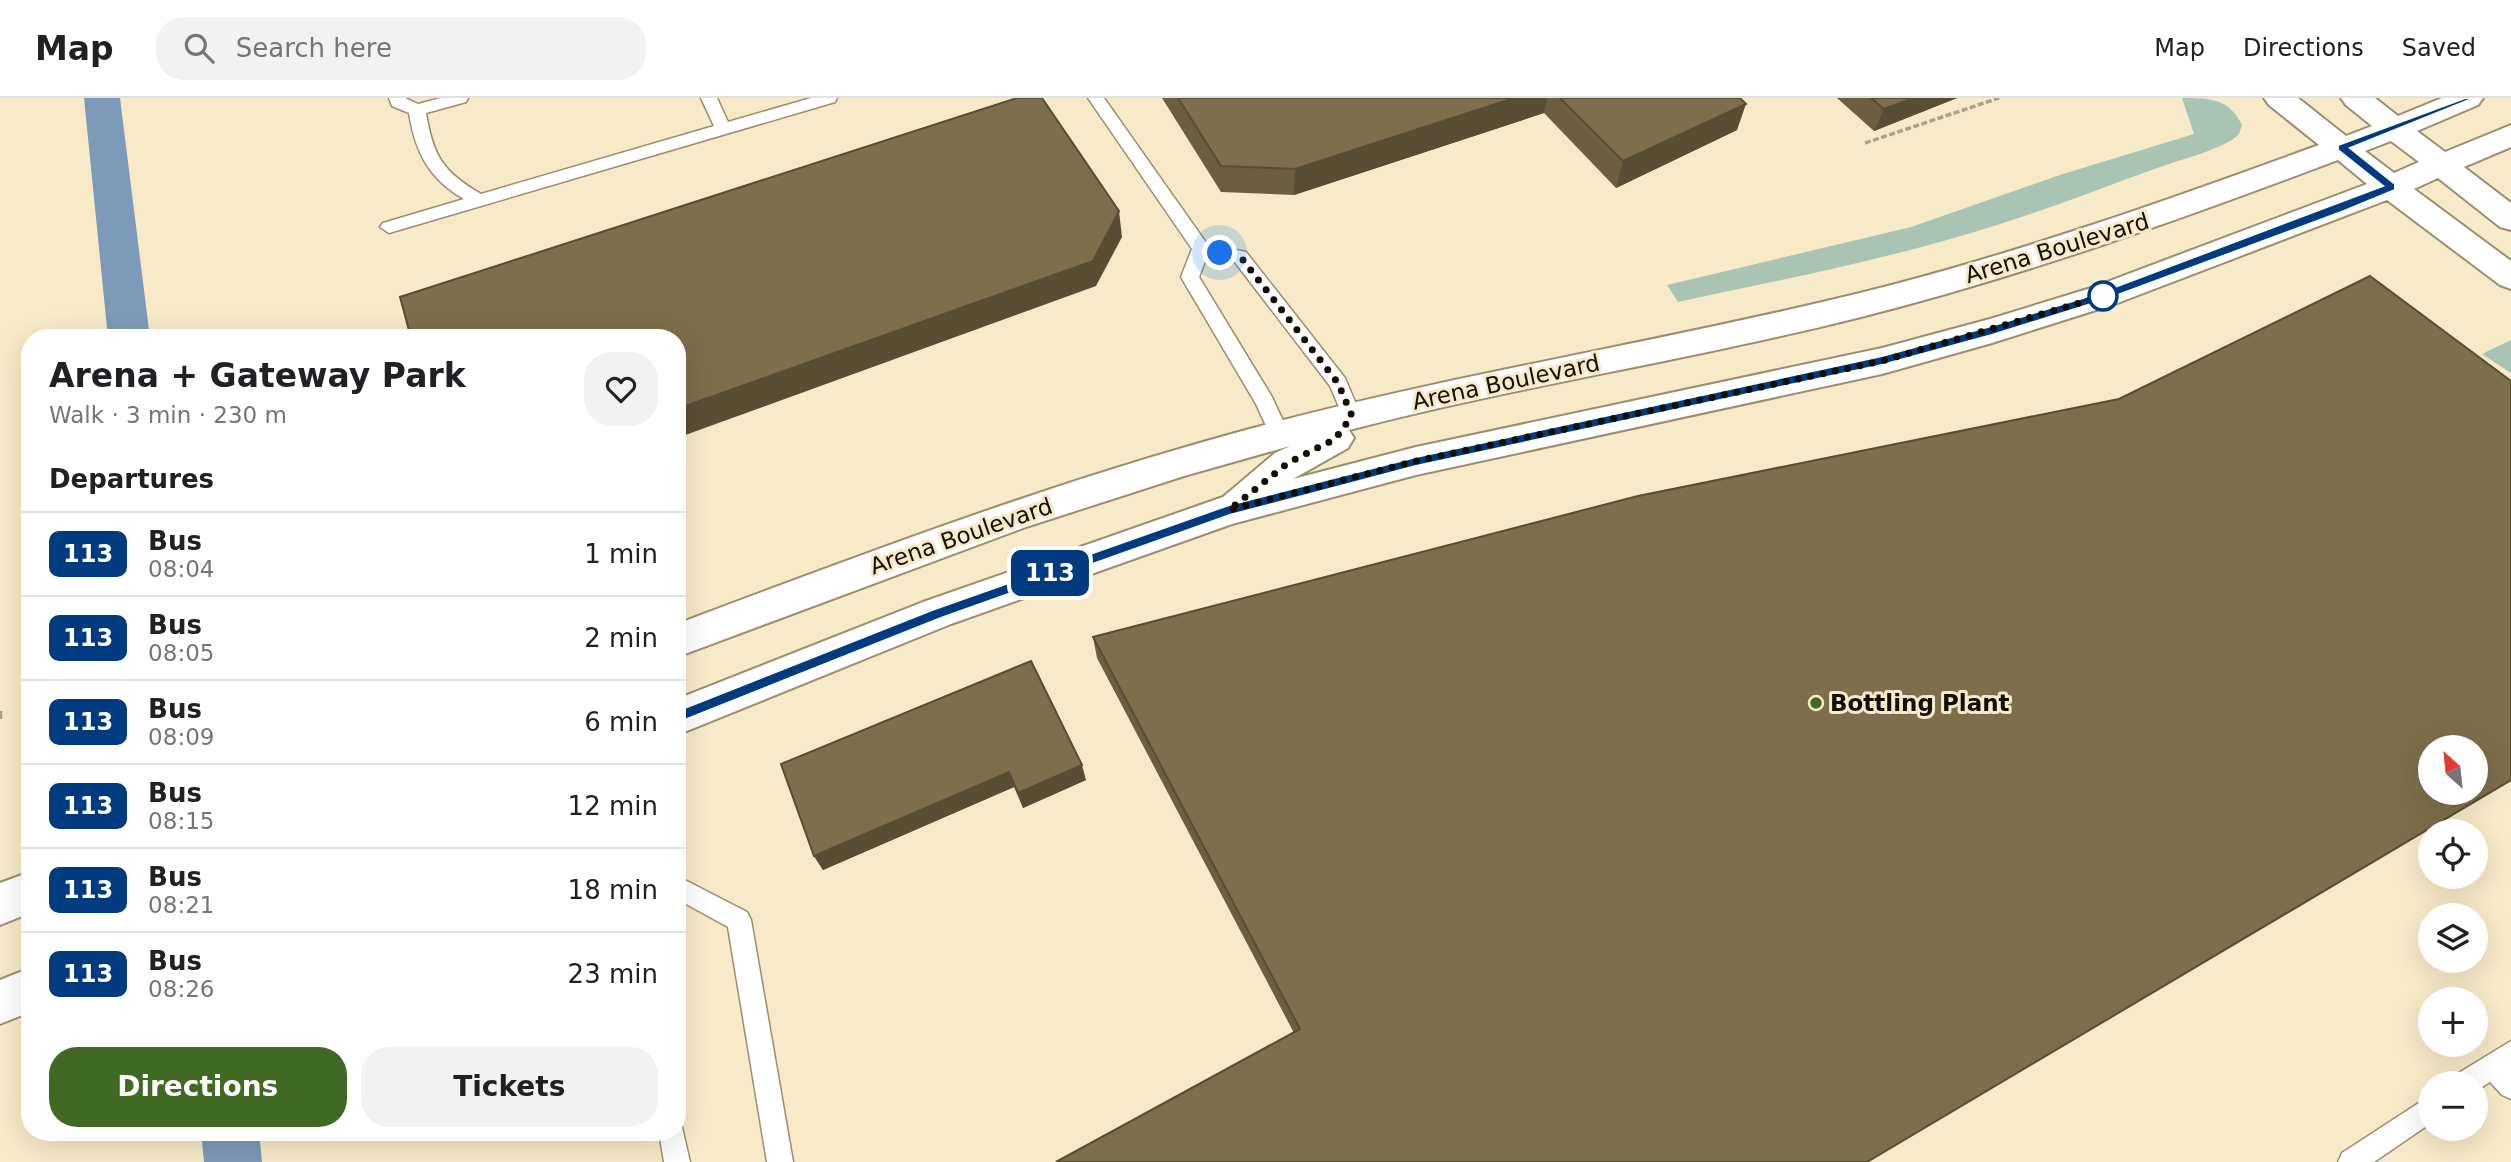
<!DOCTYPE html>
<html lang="en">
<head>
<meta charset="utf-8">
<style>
	:root { --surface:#fff; --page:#f2f2f2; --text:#202124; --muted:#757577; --line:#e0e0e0; --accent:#406924 }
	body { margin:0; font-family:"DejaVu Sans",sans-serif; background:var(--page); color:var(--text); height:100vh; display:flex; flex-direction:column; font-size:26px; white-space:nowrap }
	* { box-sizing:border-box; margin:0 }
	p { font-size:23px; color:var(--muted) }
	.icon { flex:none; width:38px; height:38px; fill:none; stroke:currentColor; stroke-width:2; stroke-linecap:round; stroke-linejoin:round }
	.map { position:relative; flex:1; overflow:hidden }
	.details { position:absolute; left:21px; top:231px; width:665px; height:812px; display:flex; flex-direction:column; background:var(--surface); border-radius:28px; box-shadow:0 7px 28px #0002 }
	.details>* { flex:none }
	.badge { padding:0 14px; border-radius:10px; font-size:24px; line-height:46px }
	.needle { width:46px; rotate:333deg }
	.controls { position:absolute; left:2418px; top:637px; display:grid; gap:14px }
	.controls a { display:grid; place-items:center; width:70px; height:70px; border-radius:50%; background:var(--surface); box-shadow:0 7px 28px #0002; font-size:35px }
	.you { position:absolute; width:35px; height:35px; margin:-18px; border:5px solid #fff; border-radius:50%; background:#1a73e8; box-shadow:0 0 0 10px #1a73e833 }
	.map>.badge { position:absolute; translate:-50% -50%; box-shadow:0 0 0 4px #fff }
	h2 { padding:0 28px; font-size:26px; line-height:63px }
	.round { display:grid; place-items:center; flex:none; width:74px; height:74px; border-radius:28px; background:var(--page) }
	.head { display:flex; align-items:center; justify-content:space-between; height:119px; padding:0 28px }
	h1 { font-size:33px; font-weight:700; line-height:52px }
	.cta { display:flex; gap:14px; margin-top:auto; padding:14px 28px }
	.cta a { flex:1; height:80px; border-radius:28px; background:var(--accent); color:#fff; font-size:28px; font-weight:700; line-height:80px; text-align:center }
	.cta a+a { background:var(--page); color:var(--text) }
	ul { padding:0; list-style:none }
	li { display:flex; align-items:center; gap:21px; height:84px; padding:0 28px; border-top:2px solid var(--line) }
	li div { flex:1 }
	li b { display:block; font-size:26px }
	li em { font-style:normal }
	li .badge { min-width:77px; font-weight:700; text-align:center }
	header { display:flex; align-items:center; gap:42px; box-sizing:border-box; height:98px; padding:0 35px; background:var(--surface); border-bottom:2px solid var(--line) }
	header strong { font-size:33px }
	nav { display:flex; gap:38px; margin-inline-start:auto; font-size:24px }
	.search { width:490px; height:63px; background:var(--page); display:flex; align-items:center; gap:18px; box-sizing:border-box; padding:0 24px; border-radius:28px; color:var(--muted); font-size:26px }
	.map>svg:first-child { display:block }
	.green { fill:#aac4b3 }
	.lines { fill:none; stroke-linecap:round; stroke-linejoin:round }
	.canal { fill:#7d9ab8; fill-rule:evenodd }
	.lane-casing { stroke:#9a8e6e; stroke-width:3 }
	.secondary-casing { stroke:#9a8e6e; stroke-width:4 }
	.path-far1 { stroke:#aba187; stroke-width:3.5; stroke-dasharray:6 2.5; stroke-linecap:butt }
	.path { stroke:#aba187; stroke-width:4.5; stroke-dasharray:8 3.5; stroke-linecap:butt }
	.lane { fill:#fff; fill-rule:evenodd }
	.secondary { fill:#fff; fill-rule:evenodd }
	.wall { fill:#6c5f40 }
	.shaded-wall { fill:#584e34 }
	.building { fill:#7d6f4b; stroke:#584e34; stroke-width:2; fill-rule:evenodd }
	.line { fill:#003b80; stroke:#fff; stroke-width:2 }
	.walk { stroke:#130f04; stroke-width:7; stroke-dasharray:0 12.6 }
	.stop-dot { fill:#fff; stroke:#003b80; stroke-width:3.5 }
	.poi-dot { fill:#406924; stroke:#f7eac8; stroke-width:2.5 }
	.labels { text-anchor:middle; stroke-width:6; stroke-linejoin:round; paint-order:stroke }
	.street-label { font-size:23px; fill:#130f04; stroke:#f7eac8 }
	.poi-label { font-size:23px; font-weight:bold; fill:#130f04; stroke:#f7eac8; text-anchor:start }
</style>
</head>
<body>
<header>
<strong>Map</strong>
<div class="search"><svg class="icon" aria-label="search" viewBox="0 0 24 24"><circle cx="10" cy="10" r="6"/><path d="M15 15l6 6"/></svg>Search here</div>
<nav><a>Map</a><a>Directions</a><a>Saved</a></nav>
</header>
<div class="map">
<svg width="2511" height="1064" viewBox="0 0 2511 1064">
	<rect width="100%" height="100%" fill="#f7eac8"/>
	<!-- green -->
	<g class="green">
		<path d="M2182,0c27,0 47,0 60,27l-3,9c-12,14 -60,26 -79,33 -53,19 -106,40 -160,57 -105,34 -215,55 -322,78l-11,-17 244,-58 152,-53 131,-40z"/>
		<polygon points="2511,242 2511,275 2482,256"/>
	</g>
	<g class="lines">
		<!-- canal -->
		<g class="canal">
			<polygon points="84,0 120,0 150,240 108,240"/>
			<polygon points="201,1034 259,1034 262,1064 204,1064"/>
		</g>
		<!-- lane casing -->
		<g class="lane-casing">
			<g id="lane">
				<path d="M389,0h16l13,6 23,-6h27l-2,4 -40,11c7,43 17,59 55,81l233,-68 -13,-28h16l11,24 83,-24h26l-2,4 -446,131 -9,-6 3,-4 81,-24c-35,-20 -49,-47 -55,-86l-17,-7z"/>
				<polygon points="1088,0 1104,0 1207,146 1246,154 1345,280 1361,318 1359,323 1352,325 1345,323 1330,288 1234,163 1207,158 1199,179 1272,299 1290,338 1287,343 1280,345 1273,343 1256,306 1181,179 1192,151"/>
				<polygon points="681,780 747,814 751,822 793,1064 767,1064 728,829 677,801 677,781"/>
				<polygon points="2511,943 2511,1001 2502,997 2490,984 2476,993 2476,985 2453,985 2457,976"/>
				<polygon points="2431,997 2431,1025 2374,1064 2338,1064 2342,1055"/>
				<polygon points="677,1023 681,1025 690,1064 664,1064 659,1034 677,1034"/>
			</g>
		</g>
		<!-- secondary casing -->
		<g class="secondary-casing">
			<g id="secondary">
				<path d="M2264,0h34l48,38 26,-10 -26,-21 -5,-7h34l23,18 44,-18h41l-5,7 -61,26 28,21 66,-27v22l-47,20 47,36v27l-11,-3 -62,-49 -24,11 97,72v28l-11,-4 -113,-85 -272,104 -123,39 -110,31 -466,101 -184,49 -281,100 -274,111v-36l246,-97 300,-105 52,-44 15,-7 -106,30 -158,51 -349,130v-33c196,-74 393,-148 595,-201 195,-51 393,-82 588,-130 157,-39 308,-93 459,-148l-50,-40zM2391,43l28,21 -25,11 -29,-22zM2338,62l29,24 -276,104 -101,31 -108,29 -466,99 -123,32 55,-31 6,-10 -5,-8c169,-44 342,-70 512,-113 162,-41 320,-98 477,-157z"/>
				<polygon points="30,774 30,815 0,827 0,785"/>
				<polygon points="30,870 30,914 0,926 0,882"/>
			</g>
		</g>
		<!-- path-far1 -->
		<polyline class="path-far1" points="1865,45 1999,0"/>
		<!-- path -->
		<polyline class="path" points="0,613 0,623"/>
		<!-- lane -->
		<use href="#lane" class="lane"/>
		<!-- secondary -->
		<use href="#secondary" class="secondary"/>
	</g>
	<!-- wall -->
	<g class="wall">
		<polygon points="1162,0 1740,0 1737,32 1616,90 1544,15 1294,97 1221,94"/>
		<polygon points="1837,0 1957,0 1874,33"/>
		<polygon points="2511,283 1294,935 1097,560 1093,539"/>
		<polygon points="781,666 1086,682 1023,710 1014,689 823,772 814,758"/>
	</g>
	<!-- shaded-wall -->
	<g class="shaded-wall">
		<polygon points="1514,0 1547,0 1544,15 1294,97 1295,71"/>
		<polygon points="1913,0 1957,0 1874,33 1884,11"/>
		<polygon points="1746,6 1737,32 1616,90 1623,63"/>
		<polygon points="1119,113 1122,139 1096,188 677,340 677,311"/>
		<polygon points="1082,667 1086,682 1023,710 1018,695"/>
		<polygon points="1009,674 1014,689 823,772 814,758"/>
	</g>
	<!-- building -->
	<g class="building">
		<polygon points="1017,0 1042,0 1119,113 1093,163 677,311 677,240 411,240 400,199"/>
		<polygon points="1178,0 1514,0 1295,71 1221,68"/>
		<polygon points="1560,0 1740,0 1746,6 1623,63"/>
		<polygon points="1871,0 1913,0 1884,11"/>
		<path d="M2370,178l141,105v399l-644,382h-811l244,-133 -207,-392 545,-141 481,-97zM2431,649h45v46h-45z"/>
		<polygon points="1031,563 1082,667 1018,695 1009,674 814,758 781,666"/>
	</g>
	<!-- line -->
	<polygon class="line" points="2465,0 2474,0 2350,50 2395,86 2395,92 2344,113 2107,201 1992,237 1882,267 1416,368 1230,417 941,520 677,625 670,619 672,615 932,512 1229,407 1416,359 1882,258 1991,228 2099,195 2383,88 2338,52 2338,47"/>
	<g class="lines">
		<!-- walk -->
		<polyline class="walk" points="1220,155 1240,158 1338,285 1352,318 1335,341 1288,365 1229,412 1416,363 1882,263 2103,198"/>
	</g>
	<!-- markers -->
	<circle class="stop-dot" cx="2103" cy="198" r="14"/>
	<circle class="poi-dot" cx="1816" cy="605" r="7"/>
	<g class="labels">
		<!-- street labels -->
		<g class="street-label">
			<text transform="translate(2057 150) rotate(-17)" y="8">Arena Boulevard</text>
			<text transform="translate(1506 284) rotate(-12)" y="8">Arena Boulevard</text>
			<text transform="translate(961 438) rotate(-19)" y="8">Arena Boulevard</text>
		</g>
		<!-- poi labels -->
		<g class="poi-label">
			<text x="1830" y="613">Bottling Plant</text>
		</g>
	</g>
</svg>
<div class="controls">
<a><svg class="needle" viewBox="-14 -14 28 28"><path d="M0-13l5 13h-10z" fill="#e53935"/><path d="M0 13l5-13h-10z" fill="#757577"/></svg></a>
<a><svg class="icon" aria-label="locate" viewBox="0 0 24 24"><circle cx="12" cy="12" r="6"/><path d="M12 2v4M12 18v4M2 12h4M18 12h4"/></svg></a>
<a><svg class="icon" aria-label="layers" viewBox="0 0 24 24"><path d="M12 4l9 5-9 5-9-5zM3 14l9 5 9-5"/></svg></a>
<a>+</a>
<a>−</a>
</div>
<div class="you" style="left:1220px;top:155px"></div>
<b class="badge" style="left:1050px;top:475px;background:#003b80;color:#fff">113</b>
<section class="details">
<div class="head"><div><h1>Arena + Gateway Park</h1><p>Walk · 3 min · 230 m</p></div><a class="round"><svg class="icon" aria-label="heart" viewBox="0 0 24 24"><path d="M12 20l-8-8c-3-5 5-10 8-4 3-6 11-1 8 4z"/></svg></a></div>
<h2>Departures</h2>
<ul>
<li><span class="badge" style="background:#003b80;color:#fff">113</span><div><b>Bus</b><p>08:04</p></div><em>1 min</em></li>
<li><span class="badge" style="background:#003b80;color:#fff">113</span><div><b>Bus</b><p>08:05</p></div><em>2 min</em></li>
<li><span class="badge" style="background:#003b80;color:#fff">113</span><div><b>Bus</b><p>08:09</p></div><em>6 min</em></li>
<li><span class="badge" style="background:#003b80;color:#fff">113</span><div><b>Bus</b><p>08:15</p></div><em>12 min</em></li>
<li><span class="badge" style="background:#003b80;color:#fff">113</span><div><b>Bus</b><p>08:21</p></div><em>18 min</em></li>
<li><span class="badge" style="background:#003b80;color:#fff">113</span><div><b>Bus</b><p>08:26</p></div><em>23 min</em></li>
</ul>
<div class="cta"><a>Directions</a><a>Tickets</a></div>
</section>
</div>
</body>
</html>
